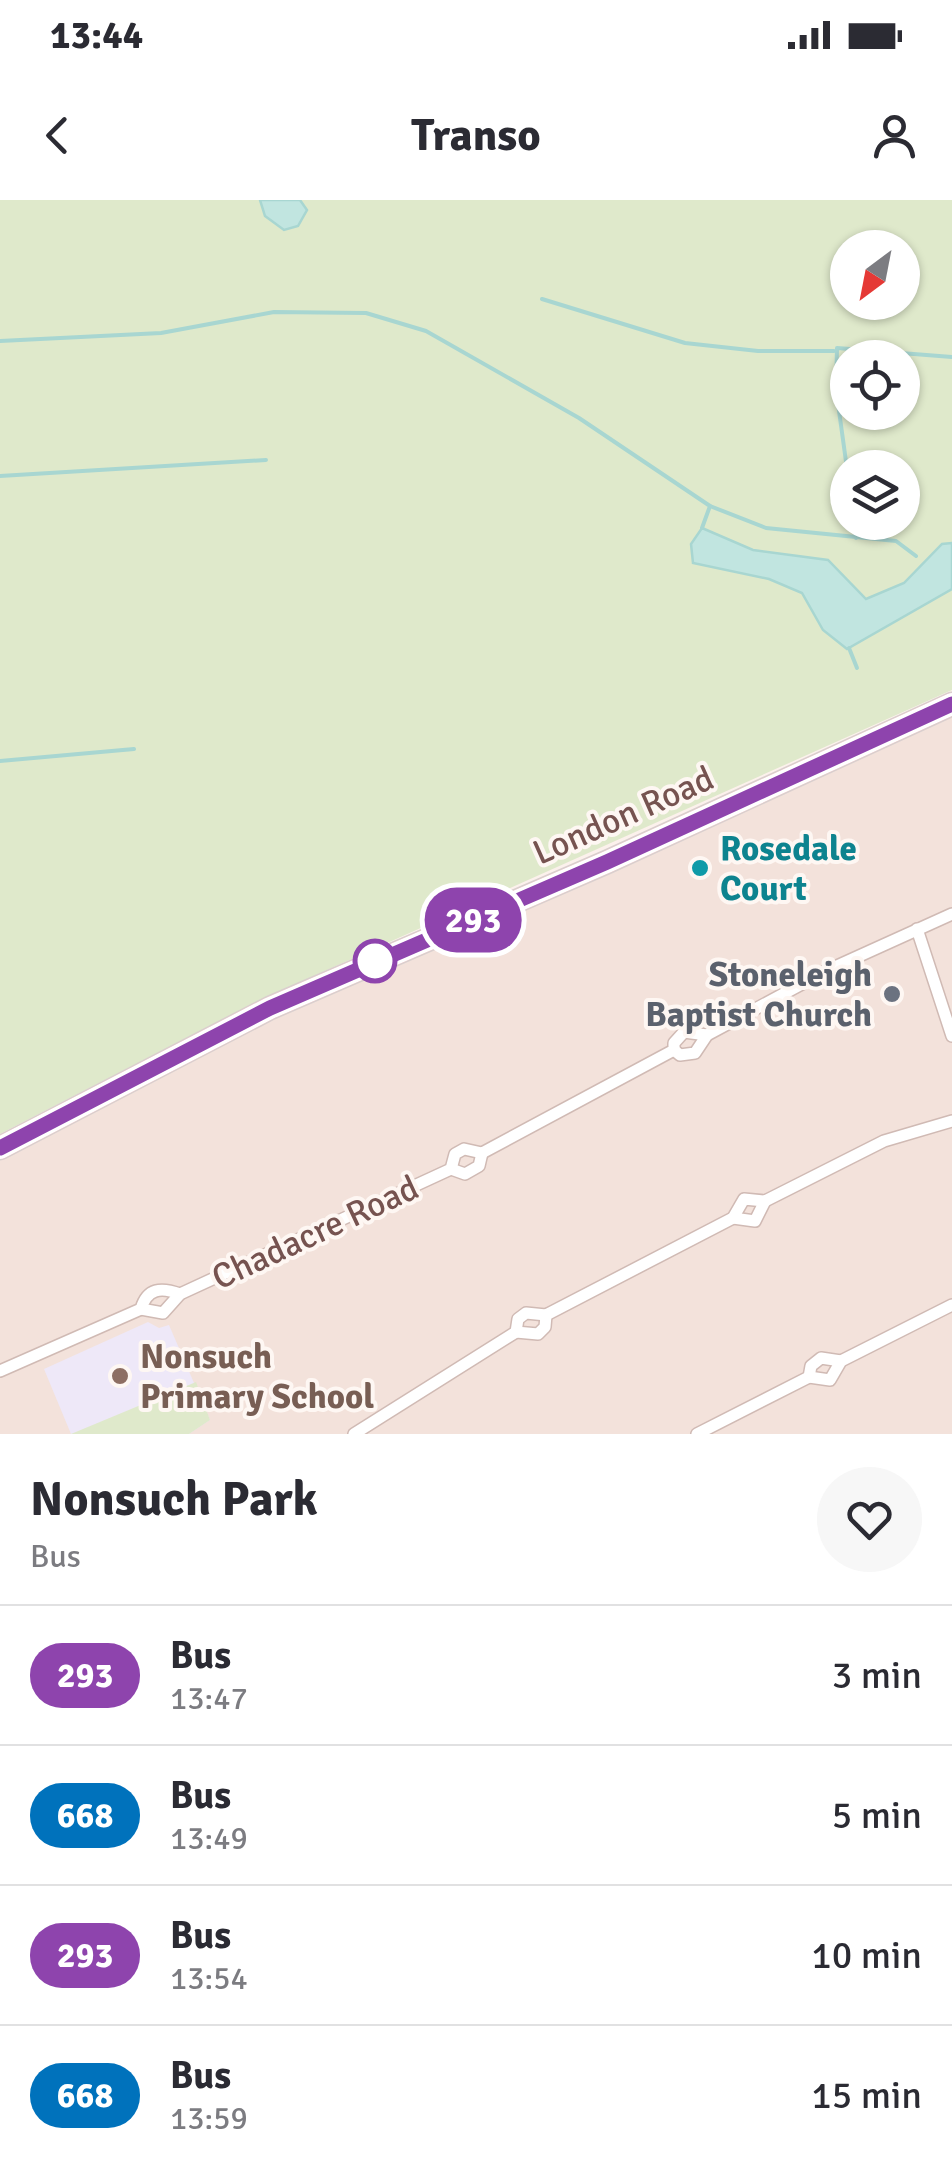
<!DOCTYPE html>
<html lang="en">
<head>
<meta charset="utf-8">
<style>
	:root { --surface:#fff; --page:#f7f7f7; --text:#2b2b33; --muted:#7c7c81; --line:#e1e1e2 }
	body { margin:0; font-family:Signika,sans-serif; background:var(--page); color:var(--text); height:100vh; display:flex; flex-direction:column; font-size:38px; white-space:nowrap }
	* { box-sizing:border-box; margin:0 }
	p { font-size:32px; color:var(--muted) }
	.icon { flex:none; width:55px; height:55px; fill:none; stroke:currentColor; stroke-width:2; stroke-linecap:round; stroke-linejoin:round }
	.map { position:relative; height:1234px; overflow:hidden }
	.sheet { display:flex; flex-direction:column; background:var(--surface); flex:1 }
	.sheet>* { flex:none }
	.badge { padding:0 20px; border-radius:32px; font-size:35px; line-height:65px }
	.needle { width:65px; rotate:212deg }
	.buttons { position:absolute; left:830px; top:30px; display:grid; gap:20px }
	.buttons a { display:grid; place-items:center; width:90px; height:90px; border-radius:50%; background:var(--surface); box-shadow:0 2px 8px #0004; font-size:50px }
	.map>.badge { position:absolute; translate:-50% -50%; box-shadow:0 0 0 5px #fff }
	.round { display:grid; place-items:center; flex:none; width:105px; height:105px; border-radius:52px; background:var(--page) }
	.headline { display:flex; align-items:center; justify-content:space-between; height:170px; padding:0 30px }
	h1 { font-size:48px; font-weight:800; line-height:75px }
	ul { padding:0; list-style:none }
	li { display:flex; align-items:center; gap:30px; height:140px; padding:0 30px; border-top:2px solid var(--line) }
	li div { flex:1 }
	li b { display:block; font-size:38px }
	li em { font-style:normal }
	li .badge { min-width:110px; font-weight:700; text-align:center }
	.status { display:flex; justify-content:space-between; align-items:center; height:70px; padding:0 50px; background:var(--surface); direction:ltr }
	.status svg { height:28px; fill:currentColor }
	header { display:flex; justify-content:space-between; align-items:center; height:130px; padding:0 30px; background:var(--surface); font-size:45px; font-weight:800 }
	.map>svg:first-child { display:block }
	.residential { fill:#f3e2db }
	.education { fill:#eee8f8 }
	.green { fill:#dfe9cb; fill-rule:evenodd }
	.water { fill:#c1e5e0; stroke:#a8d6d1; stroke-width:2.5 }
	.lines { fill:none; stroke-linecap:round; stroke-linejoin:round }
	.stream { stroke:#a8d6d1; stroke-width:4 }
	.street-casing { stroke:#d0bab4; stroke-width:14 }
	.highway-casing { stroke:#d9cfce; stroke-width:25 }
	.street { stroke:#fff; stroke-width:11 }
	.highway { stroke:#f1a8a8; stroke-width:22 }
	.line-casing { stroke:#fff; stroke-width:22 }
	.line { stroke:#8e44ad; stroke-width:15 }
	.culture-dot { fill:#0f9aa8; stroke:#fef7f3; stroke-width:4 }
	.stop-dot { fill:#fff; stroke:#8e44ad; stroke-width:5 }
	.worship-dot { fill:#6b7280; stroke:#fef7f3; stroke-width:4 }
	.education-dot { fill:#8d6e63; stroke:#fef7f3; stroke-width:4 }
	.labels { text-anchor:middle; stroke-width:8; stroke-linejoin:round; paint-order:stroke }
	.street-label { font-size:35px; fill:#765350; stroke:#fef7f3 }
	.culture-label { font-size:35px; font-weight:bold; fill:#0d838f; stroke:#fef7f3; text-anchor:start }
	.worship-label { font-size:35px; font-weight:bold; fill:#5b616d; stroke:#fef7f3; text-anchor:end }
	.education-label { font-size:35px; font-weight:bold; fill:#785e54; stroke:#fef7f3; text-anchor:start }
</style>
</head>
<body>
<div class="status"><b>13:44</b><svg viewBox="0 0 49 12"><path d="M0 12V9h3v3zM5 12V6h3v6zM10 12V3h3v9zM15 12V0h3v12zM26 1h20v11H26zM47 4h2v5h-2z"/></svg></div>
<header><svg class="icon" aria-label="back" viewBox="0 0 24 24"><path d="M15 5l-7 7 7 7"/></svg>Transo<svg class="icon" aria-label="person" viewBox="0 0 24 24"><circle cx="12" cy="8" r="4"/><path d="M4 21q1-7 8-7t8 7"/></svg></header>
<div class="map">
<svg width="952" height="1234" viewBox="0 0 952 1234">
	<rect width="100%" height="100%" fill="#fcf1ec"/>
	<!-- residential -->
	<polygon class="residential" points="952,509 952,1234 0,1234 0,956 288,807"/>
	<!-- education -->
	<polygon class="education" points="148,1122 159,1128 169,1125 210,1220 189,1234 71,1234 44,1169"/>
	<!-- green -->
	<g class="green">
		<path d="M0,0h952v490l-692,310 -260,134zM848,48h54v54h-54zM848,158h54v54h-54zM848,268h54v54h-54z"/>
		<polygon points="196,1182 210,1220 189,1234 71,1234"/>
	</g>
	<!-- water -->
	<g class="water">
		<polygon points="260,0 300,0 307,10 298,26 284,30 265,16"/>
		<polygon points="702,328 753,350 828,360 866,399 904,383 942,344 952,343 952,389 847,449 823,430 802,393 769,379 693,363 691,344"/>
	</g>
	<g class="lines">
		<!-- stream -->
		<g class="stream">
			<polyline points="542,99 685,143 758,151 834,151"/>
			<polyline points="0,141 161,133 274,112 366,113 426,131 579,218 710,306 702,328"/>
			<polyline points="0,276 266,260"/>
			<polyline points="848,276 836,189 837,148 952,157"/>
			<polyline points="710,306 766,328 896,341 916,356"/>
			<polyline points="854,322 856,338"/>
			<polyline points="849,448 857,468"/>
			<polyline points="0,561 134,549"/>
		</g>
		<!-- street casing -->
		<g class="street-casing">
			<g id="street">
				<polyline points="917,729 952,836"/>
				<polyline points="674,850 680,855 695,853 707,835 826,771 952,714"/>
				<polyline points="451,969 465,974 479,966 482,953"/>
				<polyline points="733,1018 755,1021 765,1001"/>
				<polyline points="141,1109 163,1113 180,1094 451,969 455,954 464,949 482,953 674,850 674,843 684,832 707,835"/>
				<polyline points="516,1132 538,1134 545,1127 546,1115"/>
				<path d="M0,1171l141,-62c6,-21 20,-22 39,-15"/>
				<polyline points="809,1177 830,1180 841,1161 952,1105"/>
				<polyline points="354,1234 516,1132 518,1119 526,1113 546,1115 733,1018 744,999 765,1001 884,941 952,921"/>
				<polyline points="697,1234 809,1177 811,1166 821,1158 841,1161"/>
			</g>
		</g>
		<!-- highway casing -->
		<g class="highway-casing">
			<polyline id="highway" points="0,948 270,808 607,662 952,504"/>
		</g>
		<!-- street -->
		<use href="#street" class="street"/>
		<!-- highway -->
		<use href="#highway" class="highway"/>
	</g>
	<g class="lines">
		<!-- line casing -->
		<g class="line-casing">
			<polyline id="line" points="0,948 270,808 607,662 952,504"/>
		</g>
		<!-- line -->
		<use href="#line" class="line"/>
	</g>
	<!-- markers -->
	<circle class="culture-dot" cx="700" cy="668" r="10"/>
	<circle class="stop-dot" cx="375" cy="761" r="20"/>
	<circle class="worship-dot" cx="892" cy="794" r="10"/>
	<circle class="education-dot" cx="120" cy="1176" r="10"/>
	<g class="labels">
		<!-- street labels -->
		<g class="street-label">
			<text transform="translate(623 615) rotate(-24)" y="12">London Road</text>
			<text transform="translate(315 1032) rotate(-25)" y="12">Chadacre Road</text>
		</g>
		<!-- culture labels -->
		<g class="culture-label">
			<text x="720" y="660">Rosedale<tspan x="720" dy="40">Court</tspan></text>
		</g>
		<!-- worship labels -->
		<g class="worship-label">
			<text x="872" y="786">Stoneleigh<tspan x="872" dy="40">Baptist Church</tspan></text>
		</g>
		<!-- education labels -->
		<g class="education-label">
			<text x="140" y="1168">Nonsuch<tspan x="140" dy="40">Primary School</tspan></text>
		</g>
	</g>
</svg>
<div class="buttons">
<a><svg class="needle" viewBox="-14 -14 28 28"><path d="M0-13l5 13h-10z" fill="#e53935"/><path d="M0 13l5-13h-10z" fill="#7c7c81"/></svg></a>
<a><svg class="icon" aria-label="locate" viewBox="0 0 24 24"><circle cx="12" cy="12" r="6"/><path d="M12 2v4M12 18v4M2 12h4M18 12h4"/></svg></a>
<a><svg class="icon" aria-label="layers" viewBox="0 0 24 24"><path d="M12 4l9 5-9 5-9-5zM3 14l9 5 9-5"/></svg></a>
</div>
<b class="badge" style="left:473px;top:720px;background:#8e44ad;color:#fff">293</b>
</div>
<section class="sheet">
<div class="headline"><div><h1>Nonsuch Park</h1><p>Bus</p></div><a class="round"><svg class="icon" aria-label="heart" viewBox="0 0 24 24"><path d="M12 20l-8-8c-3-5 5-10 8-4 3-6 11-1 8 4z"/></svg></a></div>
<ul>
<li><span class="badge" style="background:#8e44ad;color:#fff">293</span><div><b>Bus</b><p>13:47</p></div><em>3 min</em></li>
<li><span class="badge" style="background:#0072bc;color:#fff">668</span><div><b>Bus</b><p>13:49</p></div><em>5 min</em></li>
<li><span class="badge" style="background:#8e44ad;color:#fff">293</span><div><b>Bus</b><p>13:54</p></div><em>10 min</em></li>
<li><span class="badge" style="background:#0072bc;color:#fff">668</span><div><b>Bus</b><p>13:59</p></div><em>15 min</em></li>
</ul>
</section>
</body>
</html>
